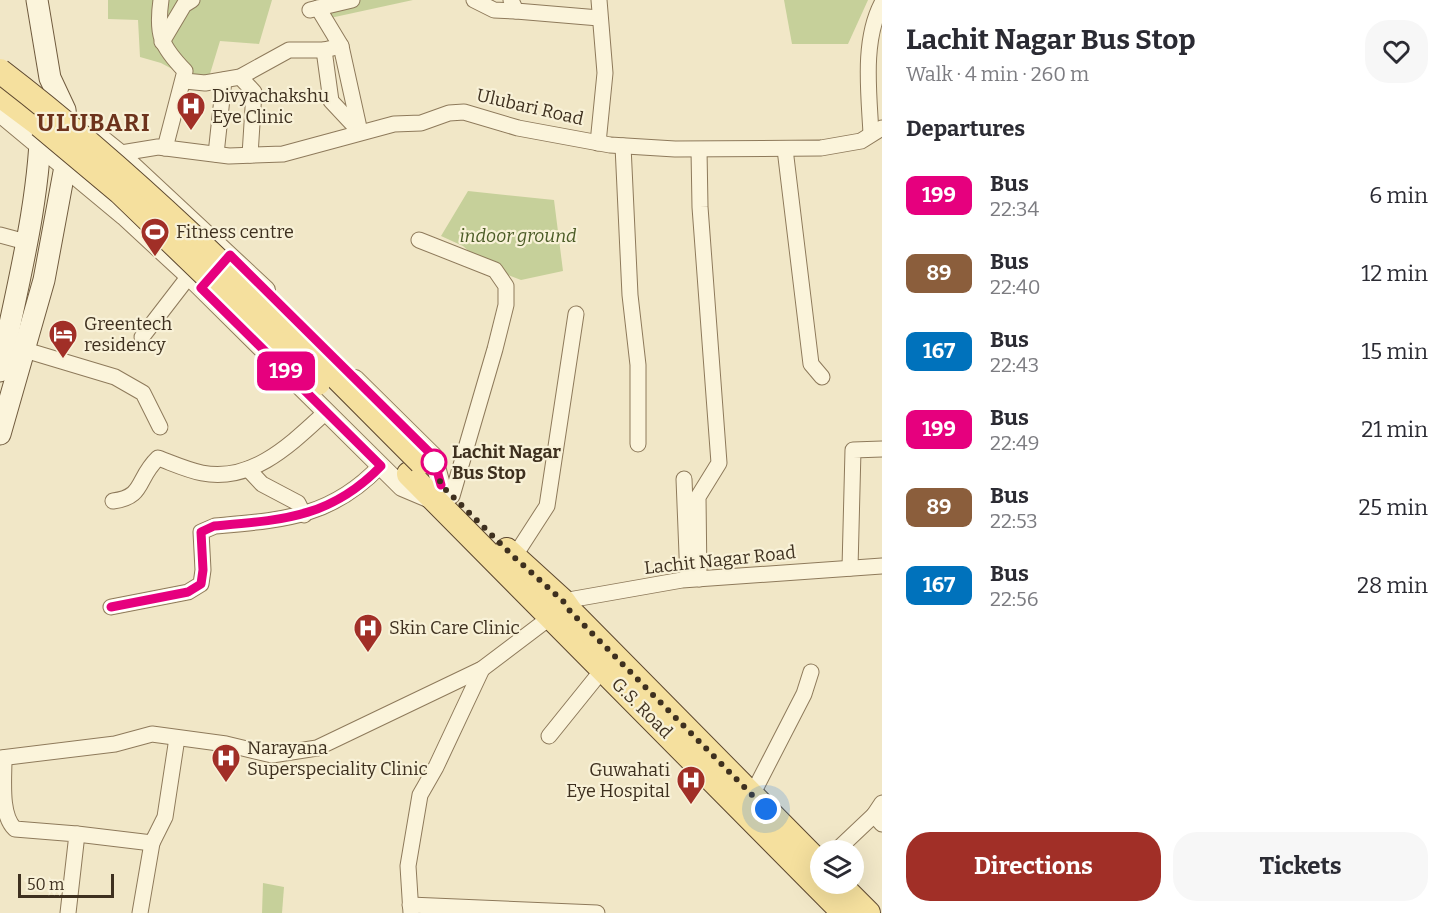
<!DOCTYPE html>
<html lang="en">
<head>
<meta charset="utf-8">
<style>
	:root { --surface:#fff; --page:#f7f7f7; --text:#2b2b33; --muted:#7c7c81; --accent:#a12f27 }
	body { margin:0; font-family:Bitter,serif; background:var(--page); color:var(--text); height:100vh; display:flex; flex-direction:column; font-size:22px; white-space:nowrap }
	* { box-sizing:border-box; margin:0 }
	p { font-size:20px; color:var(--muted) }
	.icon { flex:none; width:33px; height:33px; fill:none; stroke:currentColor; stroke-width:2; stroke-linecap:round; stroke-linejoin:round }
	.map { position:relative; flex:1; overflow:hidden }
	.panel { display:flex; flex-direction:column; background:var(--surface); width:570px }
	.panel>* { flex:none }
	.badge { padding:0 12px; border-radius:9px; font-size:21px; line-height:39px }
	.controls { position:absolute; left:810px; top:840px; display:grid; gap:12px }
	.controls a { display:grid; place-items:center; width:54px; height:54px; border-radius:50%; background:var(--surface); box-shadow:0 6px 24px #0002; font-size:30px }
	.scale { position:absolute; left:18px; bottom:15px; width:96px; box-sizing:border-box; padding-left:6px; border:3px solid #3e301f; border-top:0; font-size:16px; line-height:21px; white-space:nowrap; color:#3e301f; -webkit-text-stroke:4px #f8f1d7; paint-order:stroke }
	.you { position:absolute; width:30px; height:30px; margin:-15px; border:4px solid #fff; border-radius:50%; background:#1a73e8; box-shadow:0 0 0 9px #1a73e833 }
	.map>.badge { position:absolute; translate:-50% -50%; box-shadow:0 0 0 3px #fff }
	h2 { padding:0 24px; font-size:22px; line-height:54px }
	.round { display:grid; place-items:center; flex:none; width:63px; height:63px; border-radius:24px; background:var(--page) }
	.summary { display:flex; align-items:center; justify-content:space-between; height:102px; padding:0 24px }
	h1 { font-size:28px; font-weight:700; line-height:45px }
	.action { display:flex; gap:12px; margin-top:auto; padding:12px 24px }
	.action a { flex:1; height:69px; border-radius:24px; background:var(--accent); color:#fff; font-size:24px; font-weight:700; line-height:69px; text-align:center }
	.action a+a { background:var(--page); color:var(--text) }
	ul { padding:0; list-style:none }
	li { display:flex; align-items:center; gap:18px; height:78px; padding:0 24px }
	li div { flex:1 }
	li b { display:block; font-size:22px }
	li em { font-style:normal }
	li .badge { min-width:66px; font-weight:700; text-align:center }
	main { display:flex; flex:1; min-height:0 }
	.map>svg:first-child { display:block }
	.green { fill:#c6d09a }
	.lines { fill:none; stroke-linecap:round; stroke-linejoin:round }
	.minor-casing { stroke:#8e7a5b; stroke-width:17 }
	.tertiary-casing { stroke:#8e7a5b; stroke-width:20 }
	.secondary-casing { stroke:#705b3e; stroke-width:23 }
	.primary-casing { stroke:#5c472f; stroke-width:26 }
	.minor { stroke:#fbf4db; stroke-width:15 }
	.tertiary { stroke:#fbf4db; stroke-width:18 }
	.secondary { stroke:#fbf4db; stroke-width:21 }
	.primary { stroke:#f5e09e; stroke-width:24 }
	.primary-bridge-casing { stroke:#5c472f; stroke-width:26; stroke-linecap:butt }
	.primary-bridge { stroke:#f5e09e; stroke-width:24 }
	.line-casing { stroke:#fff; stroke-width:14 }
	.line { stroke:#e6007e; stroke-width:9 }
	.walk { stroke:#3e301f; stroke-width:6; stroke-dasharray:0 10.8 }
	.stop-dot { fill:#fff; stroke:#e6007e; stroke-width:3 }
	.labels { text-anchor:middle; stroke-width:4.5; stroke-linejoin:round; paint-order:stroke }
	.poi-label { font-size:18px; fill:#3e301f; stroke:#f8f1d7; text-anchor:start }
	.street-label { font-size:18px; fill:#3e301f; stroke:#f8f1d7 }
	.park-label { font-size:18px; font-style:italic; fill:#4a5b25; stroke:#f8f1d7 }
	.stop-label { font-size:18px; font-weight:bold; fill:#3e301f; stroke:#f8f1d7; text-anchor:start }
	.district-label { font-size:24px; font-weight:bold; letter-spacing:1.5px; fill:#6d331c; stroke:#f8f1d7 }
</style>
</head>
<body>
<main>
<div class="map">
<svg width="882" height="913" viewBox="0 0 882 913">
	<rect width="100%" height="100%" fill="#f1e7c7"/>
	<!-- green -->
	<g class="green">
		<polygon points="108,0 272,0 259,44 220,41 206,87 161,63 140,57 138,20 108,19"/>
		<polygon points="317,0 413,0 321,20"/>
		<polygon points="784,0 868,0 848,44 792,44"/>
		<polygon points="468,191 554,200 563,271 521,280 485,266 463,246 441,236"/>
		<polygon points="263,883 284,887 282,913 262,913"/>
	</g>
	<g class="lines">
		<!-- minor casing -->
		<g class="minor-casing">
			<g id="minor">
				<path d="M161,0c-5,35 0,46 24,71l-20,77"/>
				<polyline points="474,0 494,10 516,11"/>
				<polyline points="511,0 516,11 599,18"/>
				<polyline points="318,8 341,46 324,50 331,101 360,132"/>
				<polyline points="310,10 352,0"/>
				<polyline points="162,42 184,5 192,0"/>
				<polyline points="341,46 360,132"/>
				<polyline points="240,77 254,92 250,155"/>
				<polyline points="185,81 205,83 240,77 289,50 324,50"/>
				<path d="M871,134c-2,-41 -9,-93 11,-131"/>
				<polyline points="598,143 605,73 599,0"/>
				<polyline points="623,146 630,295 638,365 638,444"/>
				<polyline points="785,149 811,364 822,377"/>
				<polyline points="216,154 224,80"/>
				<polyline points="109,155 158,147 229,156 283,154 394,124 421,123 449,113 464,112 518,128 610,145 675,149 821,148 861,141 882,128"/>
				<polyline points="0,235 26,242"/>
				<polyline points="419,240 495,270 506,286 506,305 495,349 452,496"/>
				<polyline points="142,337 189,276"/>
				<polyline points="25,350 115,377 143,393 160,427"/>
				<polyline points="248,469 262,484 298,503 304,515"/>
				<polyline points="684,479 688,579"/>
				<path d="M113,501c32,-4 23,-22 45,-43 14,5 29,12 44,15 51,10 90,-30 124,-61"/>
				<polyline points="514,557 547,506 576,314"/>
				<polyline points="850,568 853,450 882,449"/>
				<polyline points="699,579 698,497 719,463 700,207 699,150"/>
				<polyline points="563,601 682,580 882,566"/>
				<path d="M111,607l77,-15 13,-8 2,-14 -2,-38 14,-6c67,-6 116,-8 165,-60"/>
				<polyline points="549,736 603,669"/>
				<polyline points="0,758 115,744 152,734 226,744 272,755 317,748 482,669 552,616"/>
				<path d="M4,758c0,22 -4,57 11,71l62,5 -9,79"/>
				<polyline points="752,795 804,694 811,672"/>
				<polyline points="882,803 874,815 882,824"/>
				<polyline points="77,834 152,843 165,817 177,738"/>
				<polyline points="837,850 874,815"/>
				<polyline points="410,905 597,913"/>
				<polyline points="140,913 152,843"/>
				<polyline points="411,913 408,866 420,795 436,767 482,669"/>
			</g>
		</g>
		<!-- tertiary casing -->
		<g class="tertiary-casing">
			<g id="tertiary">
				<polyline points="0,113 124,216 189,276 402,487 428,498"/>
				<polyline points="87,127 118,152 266,290"/>
				<polyline points="355,379 433,456 441,485"/>
			</g>
		</g>
		<!-- secondary casing -->
		<g class="secondary-casing">
			<g id="secondary">
				<path d="M0,371c17,-84 41,-173 41,-259"/>
				<polyline points="0,434 44,280 69,145 65,110 50,78 37,0"/>
			</g>
		</g>
		<!-- primary casing -->
		<g class="primary-casing">
			<g id="primary">
				<polyline points="0,95 40,125"/>
				<polyline points="409,474 844,913"/>
				<polyline points="507,550 563,601 570,611 820,864"/>
				<polyline points="839,884 868,913"/>
			</g>
		</g>
		<!-- minor -->
		<use href="#minor" class="minor"/>
		<!-- tertiary -->
		<use href="#tertiary" class="tertiary"/>
		<!-- secondary -->
		<use href="#secondary" class="secondary"/>
		<!-- primary -->
		<use href="#primary" class="primary"/>
		<!-- primary-bridge casing -->
		<g class="primary-bridge-casing">
			<g id="primary-bridge">
				<path d="M0,71c153,117 286,256 421,391"/>
				<polyline points="40,125 120,192 318,383"/>
			</g>
		</g>
		<!-- primary-bridge -->
		<use href="#primary-bridge" class="primary-bridge"/>
	</g>
	<g class="lines">
		<!-- line casing -->
		<g class="line-casing">
			<path id="line" d="M111,607l77,-15 13,-8 2,-14 -2,-38 13,-6c68,-6 117,-8 167,-60l-180,-178 29,-33 203,201 8,29"/>
		</g>
		<!-- line -->
		<use href="#line" class="line"/>
		<!-- walk -->
		<polyline class="walk" points="434,462 433,456 441,485 514,557 563,601 570,611 766,809"/>
	</g>
	<!-- icons -->
	<defs>
		<g id="hospital-pin" transform="scale(1.5)"><path d="M0 17L-7.5 6A9.5 9.5 0 1 1 7.5 6Z" fill="#a12f27" stroke="#f8f1d7"/><path d="M-5-5h3v3.5h4V-5h3V5h-3V1.5h-4V5h-3Z" fill="#fff"/></g>
		<g id="stadium-pin" transform="scale(1.5)"><path d="M0 17L-7.5 6A9.5 9.5 0 1 1 7.5 6Z" fill="#a12f27" stroke="#f8f1d7"/><path d="M0-5a6.5 5 0 1 0 0 10a6.5 5 0 1 0 0-10ZM-3.5-1.8h7v3.6h-7Z" fill="#fff"/></g>
		<g id="hotel-pin" transform="scale(1.5)"><path d="M0 17L-7.5 6A9.5 9.5 0 1 1 7.5 6Z" fill="#a12f27" stroke="#f8f1d7"/><path d="M-6-4.5h1.5V1H6V5H4.5V3h-9V5H-6ZM-4 0a1.8 1.8 0 1 1 3.6 0ZM.5 0V-2.5h3Q6-2.5 6 0Z" fill="#fff"/></g>
	</defs>
	<g fill-rule="evenodd">
		<use href="#hospital-pin" x="191" y="106"/>
		<use href="#stadium-pin" x="155" y="232"/>
		<use href="#hotel-pin" x="63" y="334"/>
		<use href="#hospital-pin" x="368" y="628"/>
		<use href="#hospital-pin" x="226" y="758"/>
		<use href="#hospital-pin" x="691" y="780"/>
	</g>
	<!-- markers -->
	<circle class="stop-dot" cx="434" cy="462" r="12"/>
	<g class="labels">
		<!-- poi labels -->
		<g class="poi-label">
			<text x="212" y="102">Divyachakshu<tspan x="212" dy="21">Eye Clinic</tspan></text>
			<text x="176" y="238">Fitness centre</text>
			<text x="84" y="330">Greentech<tspan x="84" dy="21">residency</tspan></text>
			<text x="389" y="634">Skin Care Clinic</text>
			<text x="247" y="754">Narayana<tspan x="247" dy="21">Superspeciality Clinic</tspan></text>
			<text x="670" y="776" text-anchor="end">Guwahati<tspan x="670" dy="21">Eye Hospital</tspan></text>
		</g>
		<!-- street labels -->
		<g class="street-label">
			<text transform="translate(530 107) rotate(13)" y="6">Ulubari Road</text>
			<text transform="translate(720 560) rotate(-6)" y="6">Lachit Nagar Road</text>
			<text transform="translate(642 708) rotate(45)" y="6">G.S. Road</text>
		</g>
		<!-- park labels -->
		<g class="park-label">
			<text x="518" y="242">indoor ground</text>
		</g>
		<!-- stop labels -->
		<g class="stop-label">
			<text x="452" y="458">Lachit Nagar<tspan x="452" dy="21">Bus Stop</tspan></text>
		</g>
		<!-- district labels -->
		<g class="district-label">
			<text x="94" y="131">ULUBARI</text>
		</g>
	</g>
</svg>
<div class="controls">
<a><svg class="icon" aria-label="layers" viewBox="0 0 24 24"><path d="M12 4l9 5-9 5-9-5zM3 14l9 5 9-5"/></svg></a>
</div>
<div class="scale">50 m</div>
<div class="you" style="left:766px;top:809px"></div>
<b class="badge" style="left:286px;top:371px;background:#e6007e;color:#fff">199</b>
</div>
<section class="panel">
<div class="summary"><div><h1>Lachit Nagar Bus Stop</h1><p>Walk · 4 min · 260 m</p></div><a class="round"><svg class="icon" aria-label="heart" viewBox="0 0 24 24"><path d="M12 20l-8-8c-3-5 5-10 8-4 3-6 11-1 8 4z"/></svg></a></div>
<h2>Departures</h2>
<ul>
<li><span class="badge" style="background:#e6007e;color:#fff">199</span><div><b>Bus</b><p>22:34</p></div><em>6 min</em></li>
<li><span class="badge" style="background:#8b5e3c;color:#fff">89</span><div><b>Bus</b><p>22:40</p></div><em>12 min</em></li>
<li><span class="badge" style="background:#0072bc;color:#fff">167</span><div><b>Bus</b><p>22:43</p></div><em>15 min</em></li>
<li><span class="badge" style="background:#e6007e;color:#fff">199</span><div><b>Bus</b><p>22:49</p></div><em>21 min</em></li>
<li><span class="badge" style="background:#8b5e3c;color:#fff">89</span><div><b>Bus</b><p>22:53</p></div><em>25 min</em></li>
<li><span class="badge" style="background:#0072bc;color:#fff">167</span><div><b>Bus</b><p>22:56</p></div><em>28 min</em></li>
</ul>
<div class="action"><a>Directions</a><a>Tickets</a></div>
</section>
</main>
</body>
</html>
